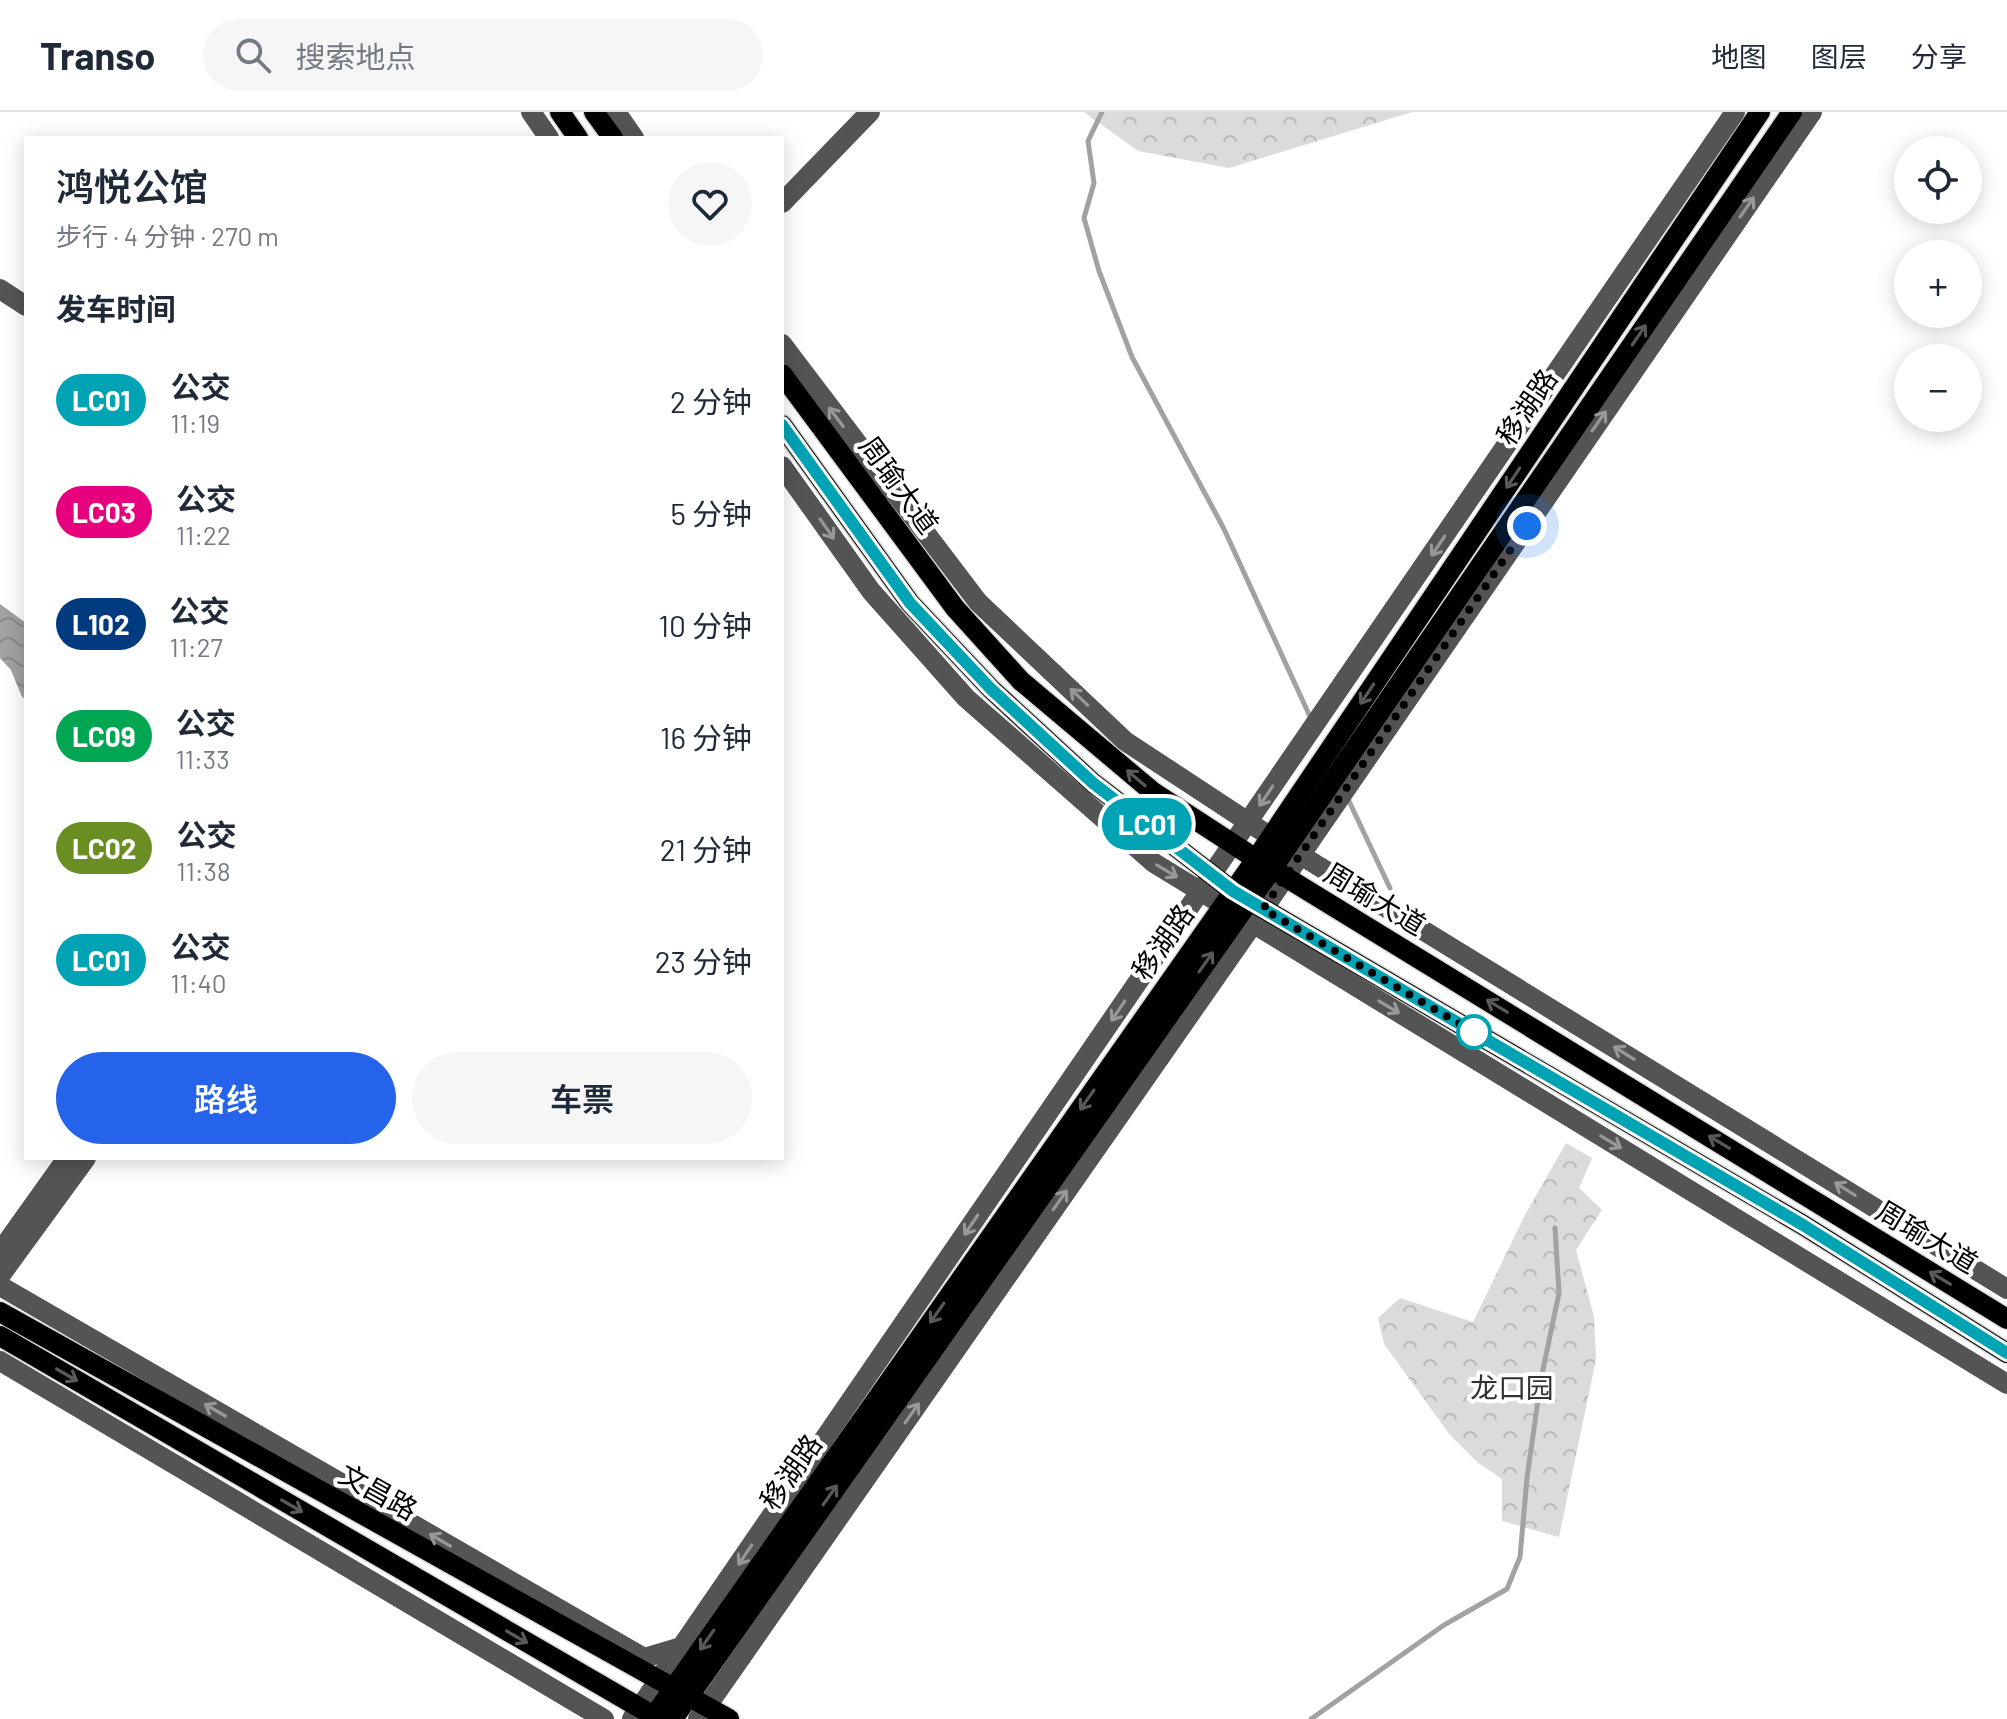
<!DOCTYPE html>
<html lang="zh">
<head>
<meta charset="utf-8">
<style>
	:root { --surface:#fff; --page:#f6f6f7; --text:#1f2937; --muted:#747a83; --line:#e0e1e3; --accent:#2563eb }
	body { margin:0; font-family:Barlow,"Noto Sans SC",sans-serif; background:var(--page); color:var(--text); height:100vh; display:flex; flex-direction:column; font-size:30px; white-space:nowrap }
	* { box-sizing:border-box; margin:0 }
	p { font-size:26px; color:var(--muted) }
	.icon { flex:none; width:44px; height:44px; fill:none; stroke:currentColor; stroke-width:2; stroke-linecap:round; stroke-linejoin:round }
	.map { position:relative; flex:1; overflow:hidden }
	.details { position:absolute; left:24px; top:24px; width:760px; height:1024px; display:flex; flex-direction:column; background:var(--surface); border-radius:0px; box-shadow:0 4px 20px #0003 }
	.details>* { flex:none }
	.badge { padding:0 16px; border-radius:26px; font-size:28px; line-height:52px }
	.tools { position:absolute; left:1894px; top:24px; display:grid; gap:16px }
	.tools a { display:grid; place-items:center; width:88px; height:88px; border-radius:50%; background:var(--surface); box-shadow:0 4px 20px #0003; font-size:40px }
	.you { position:absolute; width:40px; height:40px; margin:-20px; border:6px solid #fff; border-radius:50%; background:#1a73e8; box-shadow:0 0 0 12px #1a73e833 }
	.map>.badge { position:absolute; translate:-50% -50%; box-shadow:0 0 0 4px #fff }
	h2 { padding:0 32px; font-size:30px; line-height:72px }
	.round { display:grid; place-items:center; flex:none; width:84px; height:84px; border-radius:42px; background:var(--page) }
	.head { display:flex; align-items:center; justify-content:space-between; height:136px; padding:0 32px }
	h1 { font-size:38px; font-weight:600; line-height:60px }
	.primary-button { display:flex; gap:16px; margin-top:auto; padding:16px 32px }
	.primary-button a { flex:1; height:92px; border-radius:48px; background:var(--accent); color:#fff; font-size:32px; font-weight:600; line-height:92px; text-align:center }
	.primary-button a+a { background:var(--page); color:var(--text) }
	ul { padding:0; list-style:none }
	li { display:flex; align-items:center; gap:24px; height:112px; padding:0 32px }
	li div { flex:1 }
	li b { display:block; font-size:30px }
	li em { font-style:normal }
	li .badge { min-width:88px; font-weight:700; text-align:center }
	header { display:flex; align-items:center; gap:48px; box-sizing:border-box; height:112px; padding:0 40px; background:var(--surface); border-bottom:2px solid var(--line) }
	header strong { font-size:38px }
	nav { display:flex; gap:44px; margin-inline-start:auto; font-size:28px }
	.search { width:560px; height:72px; background:var(--page); display:flex; align-items:center; gap:20px; box-sizing:border-box; padding:0 28px; border-radius:44px; color:var(--muted); font-size:30px }
	.map>svg:first-child { display:block }
	.forest { fill:url(#forest-crowns) }
	.water { fill:url(#water-waves) }
	.lines { fill:none; stroke-linecap:round; stroke-linejoin:round }
	.stream { stroke:#a2a2a2; stroke-width:5 }
	.major-casing { stroke:#dbdbdb; stroke-width:23 }
	.minor { stroke:#545454; stroke-width:20 }
	.major { stroke:#000; stroke-width:20 }
	.oneway { stroke:#989898 }
	.oneway2 { stroke:#595959 }
	.line-casing { stroke:#fff; stroke-width:18 }
	.line { stroke:#00a3b4; stroke-width:12 }
	.walk { stroke:#000; stroke-width:8; stroke-dasharray:0 14.4 }
	.stop-dot { fill:#fff; stroke:#00a3b4; stroke-width:4 }
	.labels { text-anchor:middle; stroke-width:8; stroke-linejoin:round; paint-order:stroke }
	.street-label { font-size:28px; fill:#000; stroke:#fff }
	.park-label { font-size:28px; fill:#323232; stroke:#fff }
</style>
</head>
<body>
<header>
<strong>Transo</strong>
<div class="search"><svg class="icon" aria-label="search" viewBox="0 0 24 24"><circle cx="10" cy="10" r="6"/><path d="M15 15l6 6"/></svg>搜索地点</div>
<nav><a>地图</a><a>图层</a><a>分享</a></nav>
</header>
<div class="map">
<svg width="2007" height="1607" viewBox="0 0 2007 1607">
	<defs>
		<pattern id="forest-crowns" width="20" height="18" patternUnits="userSpaceOnUse" patternTransform="scale(2)"><rect width="20" height="18" fill="#dbdbdb"/><path d="M2 6a3 3 0 1 1 6 0M12 15a3 3 0 1 1 6 0" fill="none" stroke="#bababa"/></pattern>
		<pattern id="water-waves" width="16" height="10" patternUnits="userSpaceOnUse" patternTransform="scale(2)"><rect width="16" height="10" fill="#a2a2a2"/><path d="M0 5q4-4 8 0t8 0" fill="none" stroke="#8a8a8a"/></pattern>
	</defs>
	<rect width="100%" height="100%" fill="#fff"/>
	<!-- forest -->
	<g class="forest">
		<polygon points="1084,0 1412,0 1229,56 1138,39"/>
		<polygon points="1566,1031 1592,1046 1579,1076 1602,1098 1576,1138 1594,1205 1596,1247 1559,1425 1502,1409 1502,1367 1477,1350 1450,1323 1384,1232 1378,1206 1400,1186 1473,1210 1525,1103"/>
	</g>
	<!-- water -->
	<polygon class="water" points="0,492 26,511 26,587 22,585 11,558 0,546"/>
	<g class="lines">
		<!-- stream -->
		<g class="stream">
			<polyline points="1102,0 1088,29 1094,71 1084,106 1099,159 1132,245 1224,417 1312,609"/>
			<polyline points="1348,687 1390,776"/>
			<polyline points="1311,1607 1444,1513 1507,1477 1520,1445 1527,1366 1541,1267 1559,1181 1555,1116"/>
		</g>
		<!-- major casing -->
		<g class="major-casing">
			<g id="major">
				<polyline points="560,0 578,26"/>
				<polyline points="594,0 613,26"/>
				<polyline points="782,262 955,496 1021,569 1153,680 1256,747 2007,1207"/>
				<polyline points="782,313 910,491 991,577 1093,671 1233,779 1803,1113 2007,1241"/>
				<polyline points="0,1200 729,1607"/>
				<polyline points="0,1224 659,1607"/>
				<polyline points="652,1607 1256,747 1760,0"/>
				<polyline points="673,1607 1272,757 1792,0"/>
			</g>
		</g>
		<!-- minor -->
		<g class="minor">
			<polyline points="531,0 549,26"/>
			<polyline points="616,0 634,26"/>
			<polyline points="782,91 870,0"/>
			<polyline points="0,177 26,194"/>
			<polyline points="782,232 978,490 1125,629 1271,725 2007,1177"/>
			<polyline points="782,354 871,479 966,586 1154,751 2007,1272"/>
			<polyline points="0,1140 67,1046"/>
			<polyline points="0,1164 86,1046"/>
			<polyline points="0,1174 644,1546 681,1535"/>
			<polyline points="0,1249 604,1607"/>
			<polyline points="632,1607 1735,0"/>
			<polyline points="698,1607 1253,812 1812,0"/>
		</g>
		<!-- major -->
		<use href="#major" class="major"/>
	</g>
	<!-- one-way arrows -->
	<defs><path id="oneway-shaft" d="M-6 0H5M1.5-3L5.5 0L1.5 3" fill="none" stroke-width="1.6" stroke-linecap="round" stroke-linejoin="round" transform="scale(2)"/></defs>
	<g class="oneway">
		<use href="#oneway-shaft" transform="translate(1747 95) rotate(-55)"/>
		<use href="#oneway-shaft" transform="translate(836 305) rotate(-127)"/>
		<use href="#oneway-shaft" transform="translate(1599 309) rotate(-55)"/>
		<use href="#oneway-shaft" transform="translate(827 417) rotate(55)"/>
		<use href="#oneway-shaft" transform="translate(1438 434) rotate(124)"/>
		<use href="#oneway-shaft" transform="translate(1079 585) rotate(-137)"/>
		<use href="#oneway-shaft" transform="translate(1266 684) rotate(124)"/>
		<use href="#oneway-shaft" transform="translate(1167 759) rotate(31)"/>
		<use href="#oneway-shaft" transform="translate(1389 895) rotate(31)"/>
		<use href="#oneway-shaft" transform="translate(1118 899) rotate(124)"/>
		<use href="#oneway-shaft" transform="translate(1624 941) rotate(-148)"/>
		<use href="#oneway-shaft" transform="translate(1611 1030) rotate(31)"/>
		<use href="#oneway-shaft" transform="translate(1845 1077) rotate(-148)"/>
		<use href="#oneway-shaft" transform="translate(1060 1088) rotate(-55)"/>
		<use href="#oneway-shaft" transform="translate(971 1113) rotate(124)"/>
		<use href="#oneway-shaft" transform="translate(215 1298) rotate(-150)"/>
		<use href="#oneway-shaft" transform="translate(912 1301) rotate(-55)"/>
		<use href="#oneway-shaft" transform="translate(440 1428) rotate(-150)"/>
		<use href="#oneway-shaft" transform="translate(745 1443) rotate(124)"/>
	</g>
	<g class="oneway2">
		<use href="#oneway-shaft" transform="translate(1639 223) rotate(-56)"/>
		<use href="#oneway-shaft" transform="translate(1513 366) rotate(124)"/>
		<use href="#oneway-shaft" transform="translate(1367 582) rotate(124)"/>
		<use href="#oneway-shaft" transform="translate(1136 666) rotate(-140)"/>
		<use href="#oneway-shaft" transform="translate(1206 850) rotate(-55)"/>
		<use href="#oneway-shaft" transform="translate(1497 894) rotate(-149)"/>
		<use href="#oneway-shaft" transform="translate(1087 988) rotate(125)"/>
		<use href="#oneway-shaft" transform="translate(1719 1030) rotate(-149)"/>
		<use href="#oneway-shaft" transform="translate(1940 1166) rotate(-149)"/>
		<use href="#oneway-shaft" transform="translate(937 1201) rotate(125)"/>
		<use href="#oneway-shaft" transform="translate(67 1263) rotate(30)"/>
		<use href="#oneway-shaft" transform="translate(830 1383) rotate(-55)"/>
		<use href="#oneway-shaft" transform="translate(292 1394) rotate(30)"/>
		<use href="#oneway-shaft" transform="translate(517 1525) rotate(30)"/>
		<use href="#oneway-shaft" transform="translate(707 1528) rotate(125)"/>
	</g>
	<g class="lines">
		<!-- line casing -->
		<g class="line-casing">
			<polyline id="line" points="782,313 910,491 991,577 1093,671 1233,779 1803,1113 2007,1241"/>
		</g>
		<!-- line -->
		<use href="#line" class="line"/>
		<!-- walk -->
		<polyline class="walk" points="1474,920 1479,923 1263,797 1527,414"/>
	</g>
	<!-- markers -->
	<circle class="stop-dot" cx="1474" cy="920" r="16"/>
	<g class="labels">
		<!-- street labels -->
		<g class="street-label">
			<text transform="translate(1527 295) rotate(-56)" y="10">移湖路</text>
			<text transform="translate(899 373) rotate(54)" y="10">周瑜大道</text>
			<text transform="translate(1375 787) rotate(31)" y="10">周瑜大道</text>
			<text transform="translate(1163 830) rotate(-55)" y="10">移湖路</text>
			<text transform="translate(1927 1125) rotate(31)" y="10">周瑜大道</text>
			<text transform="translate(791 1360) rotate(-55)" y="10">移湖路</text>
			<text transform="translate(378 1380) rotate(29)" y="10">文昌路</text>
		</g>
		<!-- park labels -->
		<g class="park-label">
			<text x="1512" y="1286">龙口园</text>
		</g>
	</g>
</svg>
<div class="tools">
<a><svg class="icon" aria-label="locate" viewBox="0 0 24 24"><circle cx="12" cy="12" r="6"/><path d="M12 2v4M12 18v4M2 12h4M18 12h4"/></svg></a>
<a>+</a>
<a>−</a>
</div>
<div class="you" style="left:1527px;top:414px"></div>
<b class="badge" style="left:1147px;top:712px;background:#00a3b4;color:#fff">LC01</b>
<section class="details">
<div class="head"><div><h1>鸿悦公馆</h1><p>步行 · 4 分钟 · 270 m</p></div><a class="round"><svg class="icon" aria-label="heart" viewBox="0 0 24 24"><path d="M12 20l-8-8c-3-5 5-10 8-4 3-6 11-1 8 4z"/></svg></a></div>
<h2>发车时间</h2>
<ul>
<li><span class="badge" style="background:#00a3b4;color:#fff">LC01</span><div><b>公交</b><p>11:19</p></div><em>2 分钟</em></li>
<li><span class="badge" style="background:#e6007e;color:#fff">LC03</span><div><b>公交</b><p>11:22</p></div><em>5 分钟</em></li>
<li><span class="badge" style="background:#003b80;color:#fff">L102</span><div><b>公交</b><p>11:27</p></div><em>10 分钟</em></li>
<li><span class="badge" style="background:#00a651;color:#fff">LC09</span><div><b>公交</b><p>11:33</p></div><em>16 分钟</em></li>
<li><span class="badge" style="background:#6b8e23;color:#fff">LC02</span><div><b>公交</b><p>11:38</p></div><em>21 分钟</em></li>
<li><span class="badge" style="background:#00a3b4;color:#fff">LC01</span><div><b>公交</b><p>11:40</p></div><em>23 分钟</em></li>
</ul>
<div class="primary-button"><a>路线</a><a>车票</a></div>
</section>
</div>
</body>
</html>
